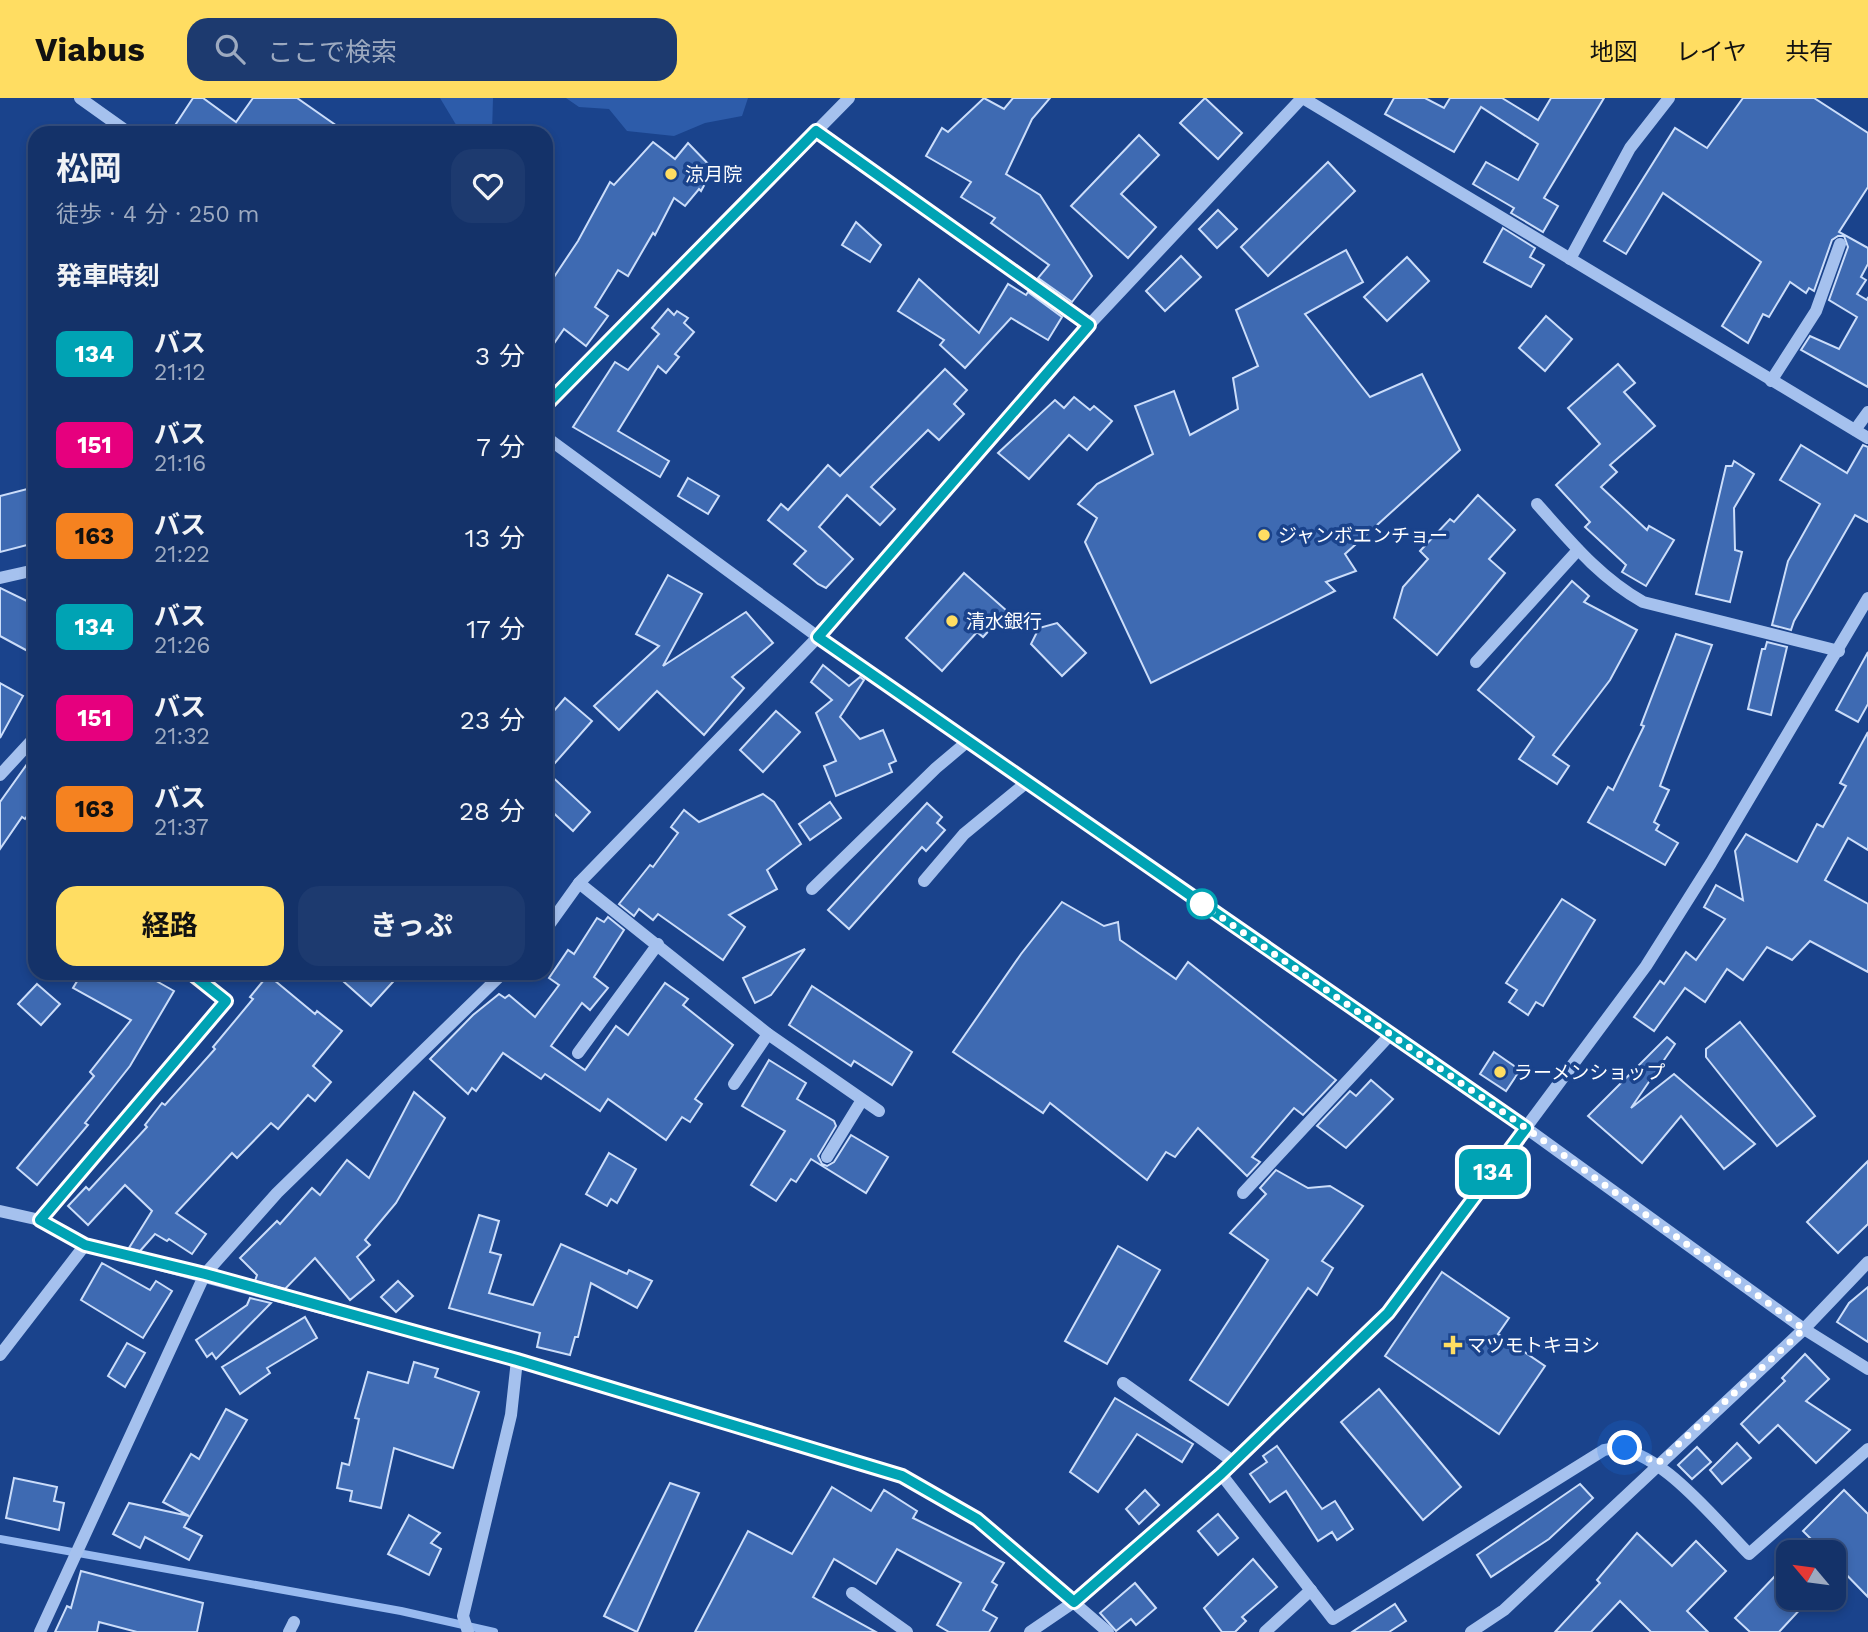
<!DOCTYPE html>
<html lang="ja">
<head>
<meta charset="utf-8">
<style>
	:root { --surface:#143269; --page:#1d3a6f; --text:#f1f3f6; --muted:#9daac0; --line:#334d7d; --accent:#ffdd62 }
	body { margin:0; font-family:"Work Sans","Noto Sans JP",sans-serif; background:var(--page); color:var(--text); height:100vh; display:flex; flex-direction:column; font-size:26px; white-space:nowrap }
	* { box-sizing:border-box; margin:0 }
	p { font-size:23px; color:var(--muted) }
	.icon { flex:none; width:38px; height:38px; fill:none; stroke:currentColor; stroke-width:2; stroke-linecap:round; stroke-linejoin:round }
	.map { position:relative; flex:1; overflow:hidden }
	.panel { position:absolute; left:28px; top:28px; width:525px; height:854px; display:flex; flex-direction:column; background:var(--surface); border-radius:21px; box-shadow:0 4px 10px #0003,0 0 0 2px var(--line) }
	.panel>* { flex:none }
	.badge { padding:0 14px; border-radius:10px; font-size:24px; line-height:46px }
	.needle { width:46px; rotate:299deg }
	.tools { position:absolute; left:1776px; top:1442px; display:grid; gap:14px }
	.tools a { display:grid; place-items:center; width:70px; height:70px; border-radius:14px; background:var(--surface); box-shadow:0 4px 10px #0003,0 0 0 2px var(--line); font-size:35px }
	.you { position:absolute; width:35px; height:35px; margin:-18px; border:5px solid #fff; border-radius:50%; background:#1a73e8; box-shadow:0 0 0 10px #1a73e833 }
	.map>.badge { position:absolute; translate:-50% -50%; box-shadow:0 0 0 4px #fff }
	h2 { padding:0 28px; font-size:26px; line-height:63px }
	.round { display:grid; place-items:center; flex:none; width:74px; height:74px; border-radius:21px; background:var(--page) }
	.head { display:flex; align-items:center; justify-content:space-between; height:119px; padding:0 28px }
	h1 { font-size:33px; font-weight:700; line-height:52px }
	.cta { display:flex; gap:14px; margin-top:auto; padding:14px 28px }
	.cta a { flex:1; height:80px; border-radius:21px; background:var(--accent); color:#111; font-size:28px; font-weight:700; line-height:80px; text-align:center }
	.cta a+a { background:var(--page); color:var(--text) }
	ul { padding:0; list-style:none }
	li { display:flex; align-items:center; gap:21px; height:91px; padding:0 28px }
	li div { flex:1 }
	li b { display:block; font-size:26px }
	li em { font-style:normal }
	li .badge { min-width:77px; font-weight:700; text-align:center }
	header { display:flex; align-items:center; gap:42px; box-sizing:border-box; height:98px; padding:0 35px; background:var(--accent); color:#111 }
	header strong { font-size:33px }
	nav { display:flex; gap:38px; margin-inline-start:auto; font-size:24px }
	.search { width:490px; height:63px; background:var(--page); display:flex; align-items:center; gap:18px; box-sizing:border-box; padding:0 24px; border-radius:21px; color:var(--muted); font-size:26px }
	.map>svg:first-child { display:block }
	.green { fill:#2d5caa }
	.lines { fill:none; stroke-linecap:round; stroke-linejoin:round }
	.stream { stroke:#98baf0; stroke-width:8 }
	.building { fill:#3e6ab2; stroke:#cbddfa; stroke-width:2 }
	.minor { stroke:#a5c1ee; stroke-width:12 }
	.line-casing { stroke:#fff; stroke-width:16 }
	.line { stroke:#00a3b4; stroke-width:10 }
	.walk { stroke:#fff; stroke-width:7; stroke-dasharray:0 12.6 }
	.poi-dot { fill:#ffdd62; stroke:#1a438c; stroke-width:2.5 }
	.stop-dot { fill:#fff; stroke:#00a3b4; stroke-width:3.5 }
	.labels { text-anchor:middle; stroke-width:7; stroke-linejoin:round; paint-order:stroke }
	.poi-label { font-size:19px; fill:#fff; stroke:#1a438c; text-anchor:start }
</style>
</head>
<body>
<header>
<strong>Viabus</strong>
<div class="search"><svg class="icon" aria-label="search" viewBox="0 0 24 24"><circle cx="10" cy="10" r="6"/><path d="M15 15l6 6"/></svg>ここで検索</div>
<nav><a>地図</a><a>レイヤ</a><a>共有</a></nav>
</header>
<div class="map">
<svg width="1868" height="1534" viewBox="0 0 1868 1534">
	<rect width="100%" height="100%" fill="#1a438c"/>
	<!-- green -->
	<g class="green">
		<polygon points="440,0 493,0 492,35 461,35"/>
		<polygon points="566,0 748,0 742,18 705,25 674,38 627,33 609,11 579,9"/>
	</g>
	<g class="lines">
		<!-- stream -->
		<polyline class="stream" points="0,1441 401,1513 494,1534"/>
	</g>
	<!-- building -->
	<g class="building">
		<polygon points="193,0 203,0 236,24 253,0 297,0 347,35 170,35"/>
		<polygon points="984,0 1004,11 1013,0 1050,0 1032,21 1006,76 1040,97 1092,178 1072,204 1038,180 1049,167 991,125 995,120 961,99 971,84 926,58 942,30 948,34"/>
		<polygon points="1205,0 1242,35 1218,61 1180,25"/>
		<polygon points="1394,0 1425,0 1444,10 1450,0 1502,0 1538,22 1551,0 1604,0 1544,100 1558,108 1543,134 1511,115 1514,110 1473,86 1486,64 1518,82 1538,46 1481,9 1454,54 1385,16"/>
		<polygon points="1743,0 1814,0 1868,35 1868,89 1839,134 1868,150 1868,166 1861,179 1866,182 1857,196 1867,202 1868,199 1868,289 1801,252 1810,238 1839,251 1857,219 1829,202 1848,149 1844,138 1838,138 1832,142 1814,193 1809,190 1806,195 1790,184 1769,219 1763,216 1748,245 1722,228 1761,164 1663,95 1626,156 1604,143 1675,30 1707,50"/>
		<polygon points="1139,37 1159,57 1121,96 1156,129 1128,160 1071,108"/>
		<polygon points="653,44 675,61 688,45 713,71 701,93 699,91 685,108 674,100 655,137 653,135 628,178 618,172 595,209 608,218 586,248 564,231 546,257 546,191 578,143 610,84 614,87"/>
		<polygon points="1328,64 1355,93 1268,178 1241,149"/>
		<polygon points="1218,112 1237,131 1217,150 1199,131"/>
		<polygon points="856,124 881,147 870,164 842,147"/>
		<polygon points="1503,130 1535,150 1530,159 1544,167 1531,189 1484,164"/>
		<polygon points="1346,152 1363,184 1305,216 1370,299 1422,276 1460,352 1345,456 1356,473 1326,484 1335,493 1151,585 1085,444 1097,420 1078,406 1097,386 1153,356 1135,308 1174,293 1190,337 1238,311 1233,280 1258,268 1236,212"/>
		<polygon points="1181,158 1201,179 1165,213 1146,193"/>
		<polygon points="1407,159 1429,183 1387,223 1364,199"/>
		<polygon points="919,181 979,235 1008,186 1026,197 1028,194 1062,219 1048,242 1011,220 965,270 940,247 944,242 898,213"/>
		<polygon points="668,211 674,217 677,213 688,220 684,225 694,234 675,256 679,259 666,275 658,268 618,333 669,363 660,379 573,329 615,264 628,272 659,236 652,230"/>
		<polygon points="1546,218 1572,241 1545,273 1519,250"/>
		<polygon points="1618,266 1635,285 1624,294 1655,328 1610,367 1617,374 1601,389 1647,432 1649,428 1674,442 1646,488 1622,474 1626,467 1585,429 1590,424 1556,387 1600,346 1568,310"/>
		<polygon points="945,271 967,292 954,306 964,316 939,342 928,332 871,389 895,411 880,427 847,397 819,429 853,461 826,490 818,486 794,466 806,453 768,422 781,406 788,412 828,367 840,378"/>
		<polygon points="1074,299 1090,312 1094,308 1112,323 1087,352 1069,337 1029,381 998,355 1055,302 1064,310"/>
		<polygon points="1801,347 1847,375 1863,347 1868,349 1868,424 1855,417 1794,523 1791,532 1772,527 1788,463 1820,406 1780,382"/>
		<polygon points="1734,363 1754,376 1734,410 1735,452 1742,454 1730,504 1696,496 1726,368 1732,368"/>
		<polygon points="688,380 719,398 708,416 678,398"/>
		<polygon points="35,389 35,445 0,454 0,398"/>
		<polygon points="1478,397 1515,432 1489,461 1505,475 1437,557 1394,520 1403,489 1428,461 1420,453 1450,421 1454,424"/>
		<polygon points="964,475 1007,513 983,539 977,534 942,573 906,540"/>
		<polygon points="668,477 702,496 663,568 746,514 773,545 732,579 744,590 704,637 657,593 619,632 594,608 659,548 636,536"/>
		<polygon points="1572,483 1589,498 1584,504 1637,532 1610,582 1553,657 1569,668 1557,686 1519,661 1534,639 1478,592"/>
		<polygon points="0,490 35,507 35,557 0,538"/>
		<polygon points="1057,525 1086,555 1062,578 1031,546 1039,530"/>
		<polygon points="1676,536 1712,547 1660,688 1669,692 1654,724 1659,727 1656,732 1678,745 1665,767 1588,724 1608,689 1613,692 1644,628 1641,627"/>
		<polygon points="1767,544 1787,549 1771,617 1748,611 1762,551 1765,551"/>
		<polygon points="1868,554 1868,606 1858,624 1836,612"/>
		<polygon points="823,567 849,588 860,579 864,582 840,619 860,641 883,632 896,663 889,666 892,674 836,698 824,668 836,663 816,615 832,602 811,584"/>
		<polygon points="0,585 23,598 0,640"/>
		<polygon points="565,600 592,623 547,674 590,714 573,733 546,708 546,622"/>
		<polygon points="776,613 800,634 763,674 740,652"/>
		<polygon points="1868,634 1868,752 1848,740 1825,782 1868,806 1868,874 1810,843 1792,862 1767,849 1743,882 1727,871 1705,904 1685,890 1654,933 1634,919 1660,883 1664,886 1686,854 1696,862 1725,821 1704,809 1716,787 1743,802 1735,753 1746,736 1797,764 1817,726 1823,729 1846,688 1840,685"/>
		<polygon points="35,655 35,707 25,721 22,719 0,751 0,704"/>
		<polygon points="763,696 774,704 801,746 767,772 777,791 729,817 745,829 723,862 658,816 653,822 639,811 634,818 619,806 650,767 653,769 678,735 671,729 684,712 699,724"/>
		<polygon points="830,704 841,720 810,742 799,726"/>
		<polygon points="927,705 942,719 937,725 945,732 926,753 922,749 849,831 828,812"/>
		<polygon points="1562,801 1595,822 1543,908 1536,904 1528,917 1509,904 1517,892 1506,885"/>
		<polygon points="1062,804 1104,828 1118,824 1120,842 1176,881 1188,864 1336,982 1303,1017 1294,1010 1252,1059 1260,1064 1247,1078 1198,1030 1175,1059 1166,1054 1147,1082 1050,1005 1043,1015 953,954 1021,856"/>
		<polygon points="608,819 624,832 594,879 608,890 590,912 582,905 551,948 585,972 616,928 628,937 665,885 688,901 683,907 733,947 695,1001 702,1006 690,1024 682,1019 666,1042 608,1001 600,1013 545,976 541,981 503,955 476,993 472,990 468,996 430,961 473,917 499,896 505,900 509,897 535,919 559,887 549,880 568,852 574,856 597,820 604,824"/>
		<polygon points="805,851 771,897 755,905 743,880"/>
		<polygon points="82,875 142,875 174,893 130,968 85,1025 88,1027 37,1087 17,1070 94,978 90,974 131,922 73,890"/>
		<polygon points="334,875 401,875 371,908"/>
		<polygon points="268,877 315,916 317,913 342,933 313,968 331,984 315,1003 308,997 278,1031 271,1025 237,1060 232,1055 176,1115 206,1136 192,1156 169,1141 167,1143 155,1136 140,1153 129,1150 152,1113 125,1087 88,1127 68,1108 86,1089 89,1092 147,1029 145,1027 162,1005 165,1007 215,951 213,949 253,901 250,899"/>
		<polygon points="37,886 60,906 41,927 18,906"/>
		<polygon points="812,888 912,954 892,987 854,963 851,968 789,927"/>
		<polygon points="1740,924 1815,1018 1777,1048 1706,959 1706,951"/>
		<polygon points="1667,939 1675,946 1631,1010 1674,976 1755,1046 1724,1071 1681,1018 1642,1065 1588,1018"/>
		<polygon points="1494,954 1520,972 1506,993 1480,976"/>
		<polygon points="769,962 806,985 797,1001 834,1023 836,1028 818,1058 822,1066 827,1068 834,1064 851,1037 888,1059 866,1095 811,1061 796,1084 791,1081 776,1103 751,1087 785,1033 742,1008"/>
		<polygon points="1371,982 1393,1001 1346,1050 1317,1028 1350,993 1356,998"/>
		<polygon points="414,994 445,1020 396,1105 365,1142 370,1147 357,1159 374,1182 350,1202 315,1160 285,1191 255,1183 257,1177 240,1160 277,1123 280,1126 312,1090 320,1097 347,1062 369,1080"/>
		<polygon points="609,1055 636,1071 617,1105 611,1101 607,1108 586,1096"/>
		<polygon points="1868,1063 1868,1126 1838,1155 1807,1124"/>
		<polygon points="1276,1072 1308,1090 1330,1088 1363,1108 1322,1163 1333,1170 1317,1197 1308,1190 1228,1307 1190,1282 1268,1162 1230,1135 1266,1096 1260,1090"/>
		<polygon points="479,1117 499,1123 490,1154 501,1157 489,1195 533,1207 561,1146 627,1176 629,1172 652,1183 637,1210 591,1185 578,1239 575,1239 570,1257 537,1249 540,1235 449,1210"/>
		<polygon points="1118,1148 1160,1172 1107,1266 1065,1243"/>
		<polygon points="102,1165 150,1192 156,1183 172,1193 143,1240 81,1202"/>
		<polygon points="1442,1174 1509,1220 1498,1236 1545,1268 1499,1336 1385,1258"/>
		<polygon points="398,1183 413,1198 396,1214 381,1199"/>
		<polygon points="1868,1189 1868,1244 1837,1224 1849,1205"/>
		<polygon points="250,1200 271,1205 216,1261 212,1255 207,1259 196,1242 247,1207"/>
		<polygon points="305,1219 317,1240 267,1270 270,1275 240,1296 222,1269"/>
		<polygon points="127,1245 145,1255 125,1289 108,1278"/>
		<polygon points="1805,1256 1829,1281 1806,1303 1850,1332 1816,1365 1778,1327 1759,1345 1741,1326 1785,1283 1782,1280"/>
		<polygon points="414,1264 438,1271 435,1279 479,1294 453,1370 394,1350 381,1410 350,1403 352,1393 337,1390 342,1365 349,1367 359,1321 355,1320 368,1274 408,1285"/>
		<polygon points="1379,1291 1461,1389 1423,1422 1341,1324"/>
		<polygon points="1115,1300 1193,1346 1182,1364 1137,1336 1098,1394 1070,1374"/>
		<polygon points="226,1311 247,1322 184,1429 202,1438 189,1462 145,1439 140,1450 113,1436 129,1405 189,1418 163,1404 191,1356 199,1361"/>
		<polygon points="1737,1345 1751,1360 1722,1386 1710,1372"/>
		<polygon points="1277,1348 1322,1411 1335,1403 1353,1431 1337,1442 1332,1434 1318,1443 1286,1393 1270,1404 1250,1376 1267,1364 1263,1358"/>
		<polygon points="1697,1349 1711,1364 1692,1381 1678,1367"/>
		<polygon points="14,1380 57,1389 54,1403 64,1405 59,1432 6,1420"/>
		<polygon points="670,1385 699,1395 637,1534 604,1518"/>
		<polygon points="1580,1386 1593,1400 1549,1441 1491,1479 1477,1457"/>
		<polygon points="832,1389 871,1413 884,1392 917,1413 913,1420 1004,1465 992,1484 997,1487 983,1512 997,1520 989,1534 949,1534 937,1527 961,1485 897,1451 876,1486 834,1461 813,1499 876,1534 695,1534 748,1433 792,1456"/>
		<polygon points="1145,1392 1159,1407 1139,1426 1126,1411"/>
		<polygon points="1844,1392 1868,1416 1868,1499 1834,1464 1834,1454 1824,1454 1803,1433"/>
		<polygon points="1218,1416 1238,1440 1218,1457 1198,1433"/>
		<polygon points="409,1417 440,1435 431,1445 441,1451 429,1477 388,1456"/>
		<polygon points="1637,1435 1672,1468 1696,1443 1726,1473 1687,1513 1708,1534 1651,1534 1620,1503 1591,1534 1555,1534 1600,1485 1597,1482"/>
		<polygon points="1253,1461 1277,1489 1242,1519 1246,1523 1235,1534 1222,1534 1204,1510"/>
		<polygon points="81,1473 203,1505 197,1534 137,1534 99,1524 97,1534 55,1534 67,1508 71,1510"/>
		<polygon points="1776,1477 1788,1490 1788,1500 1799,1500 1805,1506 1779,1534 1750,1534 1735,1520"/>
		<polygon points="1135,1485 1156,1510 1136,1527 1131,1521 1116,1533 1100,1515"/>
		<polygon points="1395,1506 1406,1523 1389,1534 1352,1534"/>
	</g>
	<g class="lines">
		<!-- minor -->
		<g class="minor">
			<polyline points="80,0 129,35"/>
			<polyline points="1303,0 1868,340"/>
			<polyline points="816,33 1089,227"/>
			<polyline points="1570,161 1630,50 1669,0"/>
			<polyline points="1771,283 1816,213 1840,146"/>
			<polyline points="546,308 849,0"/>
			<polyline points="1855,332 1868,314"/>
			<polyline points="546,339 818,539 1526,1030 1804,1231 1868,1271"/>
			<path d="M1537,406c33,37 62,73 106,98l196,49"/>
			<polyline points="0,480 35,472"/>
			<polyline points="1476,564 1578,452"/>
			<polyline points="0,677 35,639"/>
			<polyline points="924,783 964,736 1027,684"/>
			<polyline points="579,785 768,936 879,1013"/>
			<polyline points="812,791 936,670 968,643"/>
			<polyline points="546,831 579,785 818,539 1089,227 1302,0"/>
			<polyline points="578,955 658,846"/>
			<polyline points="734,986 768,936"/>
			<polyline points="827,1059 862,1002"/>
			<polyline points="1243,1095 1390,937"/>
			<polyline points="0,1113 40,1122 85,1147 517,1262 902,1378 977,1421 1108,1534"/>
			<polyline points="40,1122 226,903 191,875"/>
			<polyline points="0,1257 85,1147"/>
			<polyline points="1123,1285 1234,1364"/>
			<path d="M1221,1376l112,145 271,-169c47,-13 114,73 145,104l119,-105"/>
			<polyline points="852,1495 907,1534"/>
			<polyline points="40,1534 205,1176 277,1095 503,875"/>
			<polyline points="289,1534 294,1524"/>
			<polyline points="468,1534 463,1518 511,1317 517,1262"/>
			<polyline points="1030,1534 1074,1504 1221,1376 1388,1215 1646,868 1711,765 1868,500"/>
			<polyline points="1265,1534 1311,1492"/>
			<polyline points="1471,1534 1504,1512 1804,1231 1868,1164"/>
		</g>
	</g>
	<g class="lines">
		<!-- line casing -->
		<g class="line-casing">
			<polyline id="line" points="191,875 226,903 40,1122 85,1147 205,1176 517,1262 902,1378 977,1421 1074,1504 1221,1376 1388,1215 1526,1030 818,539 1089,227 816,33 546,307"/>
		</g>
		<!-- line -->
		<use href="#line" class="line"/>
		<!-- walk -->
		<polyline class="walk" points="1202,806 1526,1030 1804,1231 1658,1365 1625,1350"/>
	</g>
	<!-- markers -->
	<g class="poi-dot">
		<circle cx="671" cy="76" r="7"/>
		<circle cx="1264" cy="437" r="7"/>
		<circle cx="952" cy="523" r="7"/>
		<circle cx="1500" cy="974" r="7"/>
		<path d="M1449.5 1236.5h7v7h7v7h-7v7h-7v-7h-7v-7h7z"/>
	</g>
	<circle class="stop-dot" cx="1202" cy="806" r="14"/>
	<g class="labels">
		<!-- poi labels -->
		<g class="poi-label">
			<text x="685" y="83">涼月院</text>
			<text x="1278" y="444">ジャンボエンチョー</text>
			<text x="966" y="530">清水銀行</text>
			<text x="1514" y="981">ラーメンショップ</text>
			<text x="1467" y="1254">マツモトキヨシ</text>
		</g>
	</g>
</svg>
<div class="tools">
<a><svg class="needle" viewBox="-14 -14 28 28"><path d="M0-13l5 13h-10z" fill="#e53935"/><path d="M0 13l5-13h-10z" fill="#9daac0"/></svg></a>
</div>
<div class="you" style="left:1625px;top:1350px"></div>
<b class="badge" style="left:1493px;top:1074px;background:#00a3b4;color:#fff">134</b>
<section class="panel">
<div class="head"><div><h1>松岡</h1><p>徒歩 · 4 分 · 250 m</p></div><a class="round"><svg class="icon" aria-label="heart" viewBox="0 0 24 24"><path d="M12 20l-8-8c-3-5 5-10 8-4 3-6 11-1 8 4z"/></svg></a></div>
<h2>発車時刻</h2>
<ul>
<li><span class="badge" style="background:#00a3b4;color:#fff">134</span><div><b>バス</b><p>21:12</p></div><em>3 分</em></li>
<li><span class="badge" style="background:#e6007e;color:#fff">151</span><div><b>バス</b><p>21:16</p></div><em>7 分</em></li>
<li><span class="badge" style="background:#f58220;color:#111">163</span><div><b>バス</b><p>21:22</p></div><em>13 分</em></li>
<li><span class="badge" style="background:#00a3b4;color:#fff">134</span><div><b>バス</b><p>21:26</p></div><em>17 分</em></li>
<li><span class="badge" style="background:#e6007e;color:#fff">151</span><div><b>バス</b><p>21:32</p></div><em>23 分</em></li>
<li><span class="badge" style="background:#f58220;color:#111">163</span><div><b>バス</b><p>21:37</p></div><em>28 分</em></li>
</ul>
<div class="cta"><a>経路</a><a>きっぷ</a></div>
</section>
</div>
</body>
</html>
